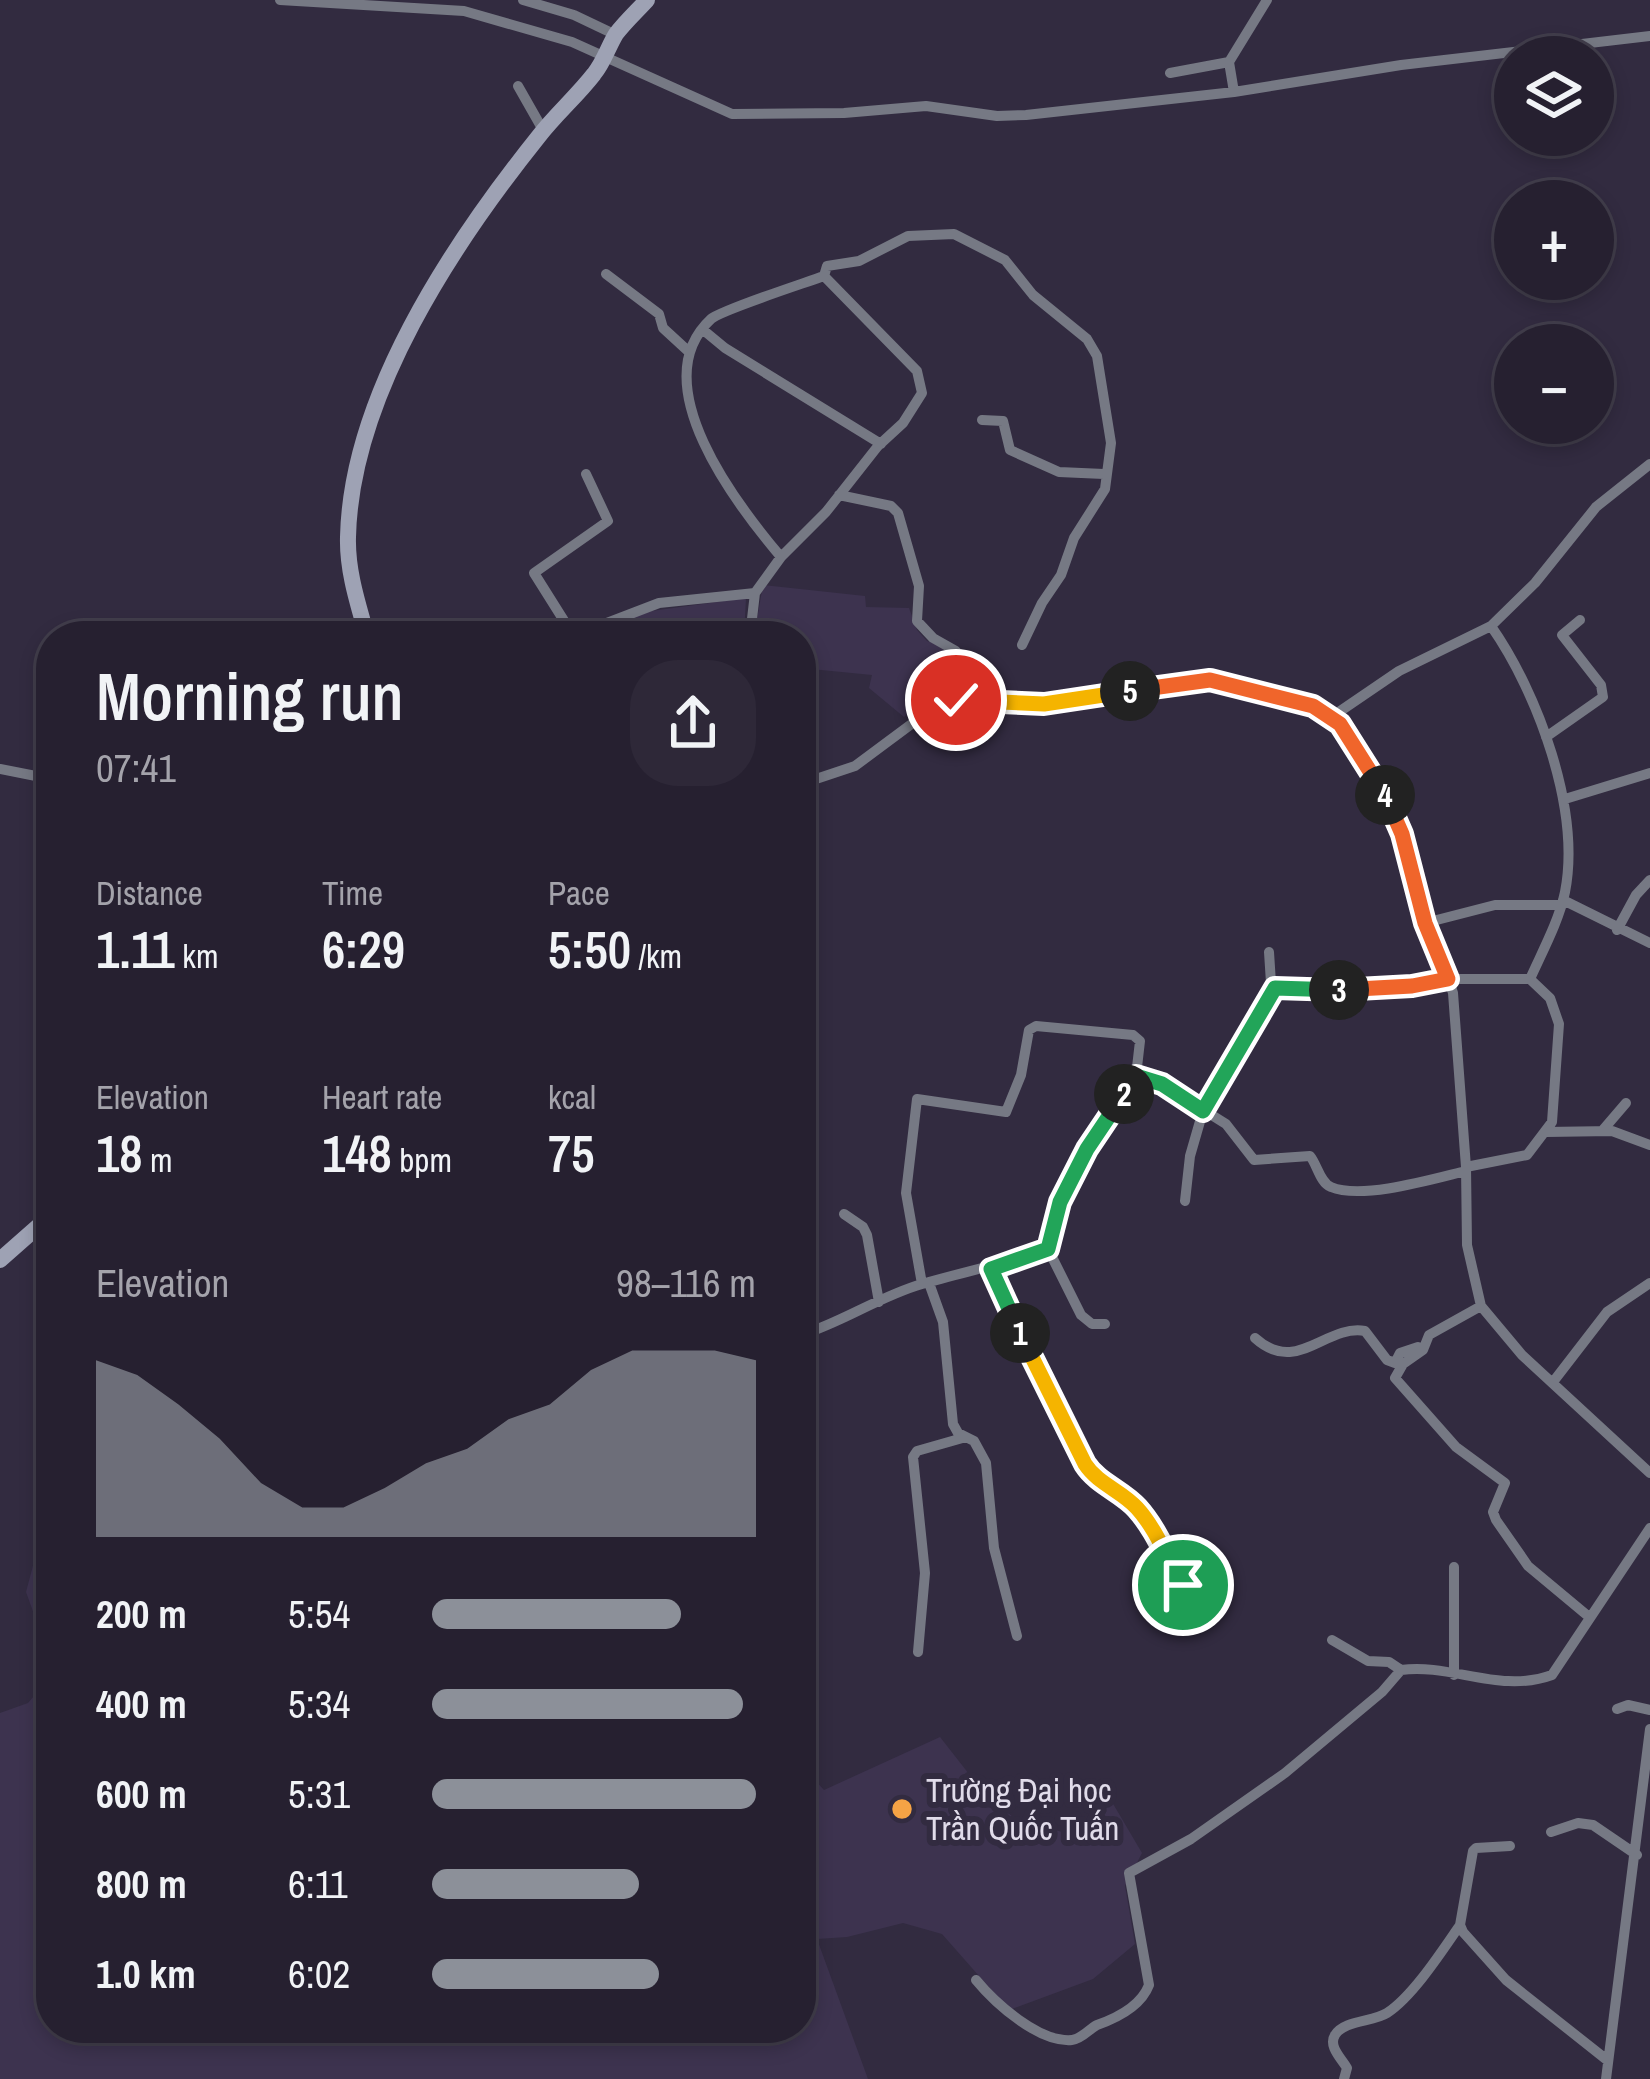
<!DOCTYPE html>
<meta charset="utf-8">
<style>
:root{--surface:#262030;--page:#2e2838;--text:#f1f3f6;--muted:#a4a3ab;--line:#423e4c;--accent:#8c9099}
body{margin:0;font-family:"Archivo Narrow",sans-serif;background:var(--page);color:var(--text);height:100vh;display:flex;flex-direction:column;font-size:45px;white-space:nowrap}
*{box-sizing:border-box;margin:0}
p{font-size:39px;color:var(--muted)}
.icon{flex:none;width:66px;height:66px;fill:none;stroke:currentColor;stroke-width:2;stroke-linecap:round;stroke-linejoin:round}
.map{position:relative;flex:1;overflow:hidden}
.sheet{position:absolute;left:36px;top:621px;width:780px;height:1422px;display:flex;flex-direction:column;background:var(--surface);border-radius:48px;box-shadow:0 6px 18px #0003,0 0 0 3px var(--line)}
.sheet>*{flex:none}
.tools{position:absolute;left:1494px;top:36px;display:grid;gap:24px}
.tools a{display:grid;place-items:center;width:120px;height:120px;border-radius:50%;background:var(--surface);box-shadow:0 6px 18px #0003,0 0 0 3px var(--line);font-size:60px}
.pin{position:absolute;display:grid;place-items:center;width:102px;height:102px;color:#fff;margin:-51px;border:6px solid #fff;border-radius:50%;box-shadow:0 3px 12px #0007}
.km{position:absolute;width:60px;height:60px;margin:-30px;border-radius:50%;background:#222;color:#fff;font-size:33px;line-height:60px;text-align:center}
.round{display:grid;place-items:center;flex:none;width:126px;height:126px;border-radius:48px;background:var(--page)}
.overview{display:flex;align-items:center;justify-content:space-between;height:204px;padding:0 60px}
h1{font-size:66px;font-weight:600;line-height:90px}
.figures{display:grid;grid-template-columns:repeat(3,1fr);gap:18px;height:204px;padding:12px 60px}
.figures div{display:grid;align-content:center}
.figures b{font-size:51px;font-weight:600}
.figures small{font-size:33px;font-weight:400}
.figures p{font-size:33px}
.chart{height:336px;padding:24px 60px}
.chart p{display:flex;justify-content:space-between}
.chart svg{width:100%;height:216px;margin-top:12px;fill:var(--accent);opacity:.7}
ul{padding:0 60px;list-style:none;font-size:39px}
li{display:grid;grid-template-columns:192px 144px 1fr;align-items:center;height:90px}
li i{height:30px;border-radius:15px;background:var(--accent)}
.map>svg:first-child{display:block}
.built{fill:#3d334f}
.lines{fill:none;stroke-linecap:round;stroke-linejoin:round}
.street{stroke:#767984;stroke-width:10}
.secondary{stroke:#9ea2b4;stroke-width:16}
.split-1-casing{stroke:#fff;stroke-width:24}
.split-2-casing{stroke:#fff;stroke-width:24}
.split-3-casing{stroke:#fff;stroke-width:24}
.split-4-casing{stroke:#fff;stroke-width:24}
.split-5-casing{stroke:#fff;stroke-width:24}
.split-6-casing{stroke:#fff;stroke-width:24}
.split-1{stroke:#f5b400;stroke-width:15}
.split-2{stroke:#22a559;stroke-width:15}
.split-3{stroke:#22a559;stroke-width:15}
.split-4{stroke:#f0652b;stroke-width:15}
.split-5{stroke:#f0652b;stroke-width:15}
.split-6{stroke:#f5b400;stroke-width:15}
.poi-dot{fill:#f5a345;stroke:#322b40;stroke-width:4.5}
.labels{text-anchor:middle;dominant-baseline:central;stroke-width:12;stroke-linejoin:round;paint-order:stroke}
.poi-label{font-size:33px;fill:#e1dcea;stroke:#322b40;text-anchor:start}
</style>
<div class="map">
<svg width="1650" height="2079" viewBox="0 0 1650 2079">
<rect width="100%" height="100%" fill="#322b40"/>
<path class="built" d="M763,585L865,596L866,607L909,608L917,630L927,641L951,649L955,687L926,697L904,717L869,688L872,675L801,668V636H754Z
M746,598L744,636H593L610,625L644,612Z
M51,1533V2028H801V1765L824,1790L940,1737L987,1797L1013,1817L1062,1832L1112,1802L1142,1853L1125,1886L1135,1944L1093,1979L1009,2010L942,1934L903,1923L847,1937L817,1939L868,2079H0V1713L28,1703L46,1682L51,1661L26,1592L34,1562Z"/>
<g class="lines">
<path class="street" d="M280,0L464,11L572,42L732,114L844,113L926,106L997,116L1026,115L1234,92L1401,65L1650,36
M523,0L574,15L616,35
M1170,73L1229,62
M518,86L543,130
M1234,92L1229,62L1267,0
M606,274L659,314L663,328L688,351
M702,329L725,348L881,444
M982,420L1003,421L1010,450L1059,472L1104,474
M839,495L891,506L898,513L919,586L917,621L933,638L956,651L960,699
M781,557L826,512L878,446L903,423L922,393L917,371L824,276
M1491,626C1538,693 1581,810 1565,892C1559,921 1542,952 1530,979
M573,635L534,573L608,521L586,474
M573,636L659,603L755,593
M750,636L755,593L781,557C737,505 642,383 711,319C721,310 805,283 824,276L827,266L859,261L908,236L954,234L1005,260L1033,295L1087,339L1097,356L1111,443L1105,489L1074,538L1061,575L1042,603L1022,645
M1333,716L1399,671L1491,626L1535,583L1596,507L1650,464
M1546,737L1603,697L1601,685L1562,635L1580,620
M0,769L51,779
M801,784L855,766L929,711L956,700L1044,704L1086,700L1180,681L1210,680L1305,703L1333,716L1381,786L1401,834L1425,923L1438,946L1453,993L1466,1167L1467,1245L1481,1306L1522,1355L1650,1473
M1565,799L1650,773
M1563,900L1650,943
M1425,923L1495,905H1562
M1617,930L1636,895L1650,880
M1269,952L1271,983L1279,989H1364L1412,986L1448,979H1530L1550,998L1559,1024L1552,1122L1527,1155L1466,1167
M45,1109L51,1133
M1602,1131L1626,1103
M1546,1132L1612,1131L1650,1145
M1185,1201L1190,1156L1203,1111L1275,987
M844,1214L863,1227L867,1235L879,1302
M991,1269L1085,1464L1145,1518L1183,1585L1185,1603L1162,1623
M929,1283L943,1322L953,1424L958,1433L974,1441L986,1463L994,1548L1017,1636
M922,1284L906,1193L917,1099L1006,1112L1021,1075L1029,1030L1036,1026L1133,1035L1140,1041L1136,1076
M1481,1306L1429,1335L1423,1350L1403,1364L1395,1378L1456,1447L1505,1483L1493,1512L1496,1520L1528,1566L1588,1616
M1105,1324H1092L1081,1315L1048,1249L1060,1202L1087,1149L1136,1076L1162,1084L1226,1124L1254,1160L1310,1156C1317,1164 1320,1183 1331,1187C1362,1200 1433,1179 1466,1171
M801,1335C843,1322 880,1296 922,1284C964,1272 1006,1263 1048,1249
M1255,1338C1297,1376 1325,1324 1365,1331L1387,1360L1395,1363L1400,1353L1418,1347
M1553,1382L1607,1312L1650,1283
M1332,1640L1368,1661L1389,1662L1401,1670
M918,1652L925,1573L913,1457L917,1451L966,1437
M1454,1675V1567
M1617,1709L1628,1705L1650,1710
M1551,1832L1578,1823L1593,1825L1637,1855
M1510,1846L1476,1848L1473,1851L1460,1925L1463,1932L1506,1980L1607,2060
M976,1980C995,2003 1039,2043 1072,2040C1082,2039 1089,2029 1097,2025C1117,2018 1141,2006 1149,1985L1129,1873L1191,1839L1285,1773L1382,1692L1401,1670C1451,1663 1500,1694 1552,1675L1650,1528
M1344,2079L1347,2068C1341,2058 1328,2046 1335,2035C1344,2020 1373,2022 1387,2013C1413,1996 1442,1951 1460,1925
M1606,2079L1650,1729"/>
<path class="secondary" d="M367,636C358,604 347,571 348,537C351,396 454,242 539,136C556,114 577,96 594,74C604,62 608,47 616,34C625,22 637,11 647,0
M0,1260L51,1215"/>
</g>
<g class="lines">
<g class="split-1-casing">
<path id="split-1" d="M1020,1333L1085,1464C1098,1484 1122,1491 1137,1508C1157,1530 1168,1561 1183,1585"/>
</g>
<g class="split-2-casing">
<path id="split-2" d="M1020,1333L991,1269L1048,1249L1060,1202L1087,1149L1124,1094"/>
</g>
<g class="split-3-casing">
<path id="split-3" d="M1124,1094L1136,1076L1162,1084L1203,1111L1275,988L1339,990"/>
</g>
<g class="split-4-casing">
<path id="split-4" d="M1339,990L1412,986L1448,979L1425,923L1402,834L1385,795"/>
</g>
<g class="split-5-casing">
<path id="split-5" d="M1130,691L1210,680L1313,706L1340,724L1385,795"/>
</g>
<g class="split-6-casing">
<path id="split-6" d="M956,700L1044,704L1130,691"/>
</g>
<use href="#split-1" class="split-1"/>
<use href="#split-2" class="split-2"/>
<use href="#split-3" class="split-3"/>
<use href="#split-4" class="split-4"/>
<use href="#split-5" class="split-5"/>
<use href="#split-6" class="split-6"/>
</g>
<circle class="poi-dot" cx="902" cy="1809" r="12"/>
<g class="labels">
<g class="poi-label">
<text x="926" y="1790">Trường Đại học<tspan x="926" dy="38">Trần Quốc Tuấn</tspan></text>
</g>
</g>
</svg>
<div class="tools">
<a><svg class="icon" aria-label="layers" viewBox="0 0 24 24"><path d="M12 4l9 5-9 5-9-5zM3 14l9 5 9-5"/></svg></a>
<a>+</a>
<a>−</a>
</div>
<div class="pin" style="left:1183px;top:1585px;background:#1e9e55"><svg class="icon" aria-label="arrive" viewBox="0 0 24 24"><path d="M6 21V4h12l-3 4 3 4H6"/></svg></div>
<div class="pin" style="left:956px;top:700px;background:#d93025"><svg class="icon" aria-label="check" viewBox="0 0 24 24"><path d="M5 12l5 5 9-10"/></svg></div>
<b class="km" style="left:1020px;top:1333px">1</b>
<b class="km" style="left:1124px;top:1094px">2</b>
<b class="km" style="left:1339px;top:990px">3</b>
<b class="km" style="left:1385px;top:795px">4</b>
<b class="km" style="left:1130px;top:691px">5</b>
<section class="sheet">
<div class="overview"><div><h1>Morning run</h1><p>07:41</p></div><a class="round"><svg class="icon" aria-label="share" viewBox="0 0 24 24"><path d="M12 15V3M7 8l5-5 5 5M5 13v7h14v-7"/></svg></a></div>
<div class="figures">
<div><p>Distance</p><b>1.11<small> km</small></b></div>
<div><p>Time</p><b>6:29</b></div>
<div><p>Pace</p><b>5:50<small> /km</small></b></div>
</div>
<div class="figures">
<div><p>Elevation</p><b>18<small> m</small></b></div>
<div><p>Heart rate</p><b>148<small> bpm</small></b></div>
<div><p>kcal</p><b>75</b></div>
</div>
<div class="chart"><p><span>Elevation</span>98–116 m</p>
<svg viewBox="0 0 160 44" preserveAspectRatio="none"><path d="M0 44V8L10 11L20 17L30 24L40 33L50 38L60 38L70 34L80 29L90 26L100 20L110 17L120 10L130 6L140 6L150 6L160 8V44z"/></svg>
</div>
<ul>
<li><b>200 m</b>5:54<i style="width:77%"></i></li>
<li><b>400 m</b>5:34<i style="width:96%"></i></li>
<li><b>600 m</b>5:31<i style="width:100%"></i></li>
<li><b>800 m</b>6:11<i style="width:64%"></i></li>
<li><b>1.0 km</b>6:02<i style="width:70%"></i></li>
</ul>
</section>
</div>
